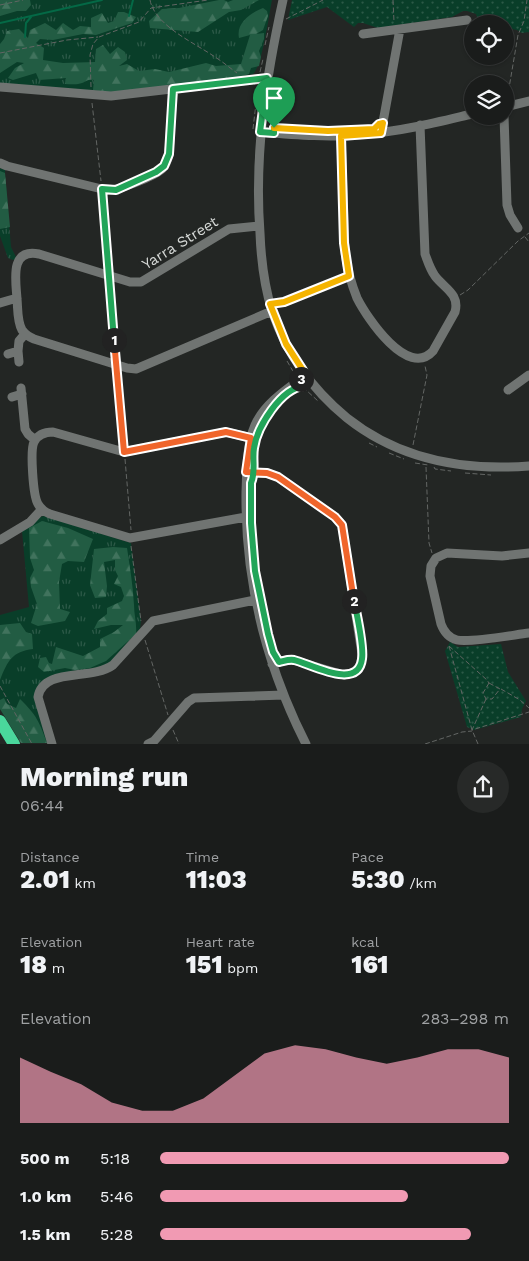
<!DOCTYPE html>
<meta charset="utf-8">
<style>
:root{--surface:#1a1c1b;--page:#272928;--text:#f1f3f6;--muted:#9fa1a3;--line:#383a3a;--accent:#f19ab3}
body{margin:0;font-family:"Work Sans",sans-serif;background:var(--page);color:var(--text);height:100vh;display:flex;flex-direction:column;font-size:19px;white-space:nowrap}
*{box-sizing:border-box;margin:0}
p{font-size:16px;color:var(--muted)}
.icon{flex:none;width:28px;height:28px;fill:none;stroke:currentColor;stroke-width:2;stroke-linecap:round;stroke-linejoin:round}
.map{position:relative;height:744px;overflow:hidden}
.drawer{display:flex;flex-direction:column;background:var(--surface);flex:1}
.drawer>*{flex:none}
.tools{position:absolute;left:464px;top:15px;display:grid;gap:10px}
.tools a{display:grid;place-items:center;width:50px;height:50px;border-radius:50%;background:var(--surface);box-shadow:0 1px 4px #0004,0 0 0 1px var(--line);font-size:25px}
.pin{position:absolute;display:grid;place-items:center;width:42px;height:42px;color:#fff;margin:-51px -21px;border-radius:50% 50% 50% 0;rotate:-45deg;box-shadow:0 0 5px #0007}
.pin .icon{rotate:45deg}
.km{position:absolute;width:25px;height:25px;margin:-12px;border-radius:50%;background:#222;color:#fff;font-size:14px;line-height:25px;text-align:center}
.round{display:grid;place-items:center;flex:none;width:52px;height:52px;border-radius:26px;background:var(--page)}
.headline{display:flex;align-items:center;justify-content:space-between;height:85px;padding:0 20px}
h1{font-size:28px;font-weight:800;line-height:38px}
.metrics{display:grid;grid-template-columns:repeat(3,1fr);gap:8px;height:85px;padding:5px 20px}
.metrics div{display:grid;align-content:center}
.metrics b{font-size:25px;font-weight:800}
.metrics small{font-size:14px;font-weight:400}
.metrics p{font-size:14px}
.chart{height:140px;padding:10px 20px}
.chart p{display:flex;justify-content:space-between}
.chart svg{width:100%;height:90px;margin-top:5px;fill:var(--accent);opacity:.7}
ul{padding:0 20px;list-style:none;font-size:16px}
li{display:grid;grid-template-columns:80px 60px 1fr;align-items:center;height:38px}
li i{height:12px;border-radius:6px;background:var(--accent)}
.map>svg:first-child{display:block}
.grass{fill:url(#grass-tufts)}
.forest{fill:url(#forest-firs)}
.park{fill:url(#park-dots)}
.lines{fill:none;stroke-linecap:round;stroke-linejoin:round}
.stream{stroke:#046946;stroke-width:2}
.path{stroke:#636664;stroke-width:1;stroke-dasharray:5 2.5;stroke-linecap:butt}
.minor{stroke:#707472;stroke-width:9}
.highway{stroke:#4ad79c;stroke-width:12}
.split-1-casing{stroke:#fff;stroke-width:10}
.split-2-casing{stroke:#fff;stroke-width:10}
.split-3-casing{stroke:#fff;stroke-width:10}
.split-4-casing{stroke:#fff;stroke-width:10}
.split-1{stroke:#22a559;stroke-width:6}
.split-2{stroke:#f0652b;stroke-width:6}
.split-3{stroke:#22a559;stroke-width:6}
.split-4{stroke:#f5b400;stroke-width:6}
.labels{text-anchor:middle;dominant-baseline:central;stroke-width:4.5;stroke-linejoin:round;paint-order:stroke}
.street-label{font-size:15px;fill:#d5d8d6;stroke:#232624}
</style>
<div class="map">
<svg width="529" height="744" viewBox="0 0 529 744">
<defs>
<pattern id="grass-tufts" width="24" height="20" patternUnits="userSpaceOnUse" patternTransform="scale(1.25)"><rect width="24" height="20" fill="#093e29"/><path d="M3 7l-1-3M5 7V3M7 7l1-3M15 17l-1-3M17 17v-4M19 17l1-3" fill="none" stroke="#2c5947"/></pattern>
<pattern id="forest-firs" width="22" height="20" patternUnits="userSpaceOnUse" patternTransform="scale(1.25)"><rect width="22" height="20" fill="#225c43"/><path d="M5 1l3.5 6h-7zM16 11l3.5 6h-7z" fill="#41735d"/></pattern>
<pattern id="park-dots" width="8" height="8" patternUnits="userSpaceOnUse" patternTransform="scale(1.25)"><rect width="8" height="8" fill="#093e29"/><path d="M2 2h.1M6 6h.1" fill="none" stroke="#2c5947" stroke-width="1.8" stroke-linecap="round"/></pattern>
</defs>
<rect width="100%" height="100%" fill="#232624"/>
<path class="grass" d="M0,0H272C269,14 262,67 253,74L112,93L0,85Z
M0,168L5,170V173L11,247L17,259L13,260L8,258L0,236Z
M44,516L131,543L141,620L140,629L104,669L45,680L37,689L34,698L48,743H21L0,709V615L29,607L22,531L40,517Z"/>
<path class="forest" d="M0,0H30L31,5L26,11H17L0,16Z
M219,0H224L228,2L233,0H259L241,10L229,12L198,32L150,28L149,21L162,9L179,8Z
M263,8L267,11L268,16L263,30L256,34L264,33V39L259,51L261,57L259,66L251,68L249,74L240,77L112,93L93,90L94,80C88,79 87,81 82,83C77,85 71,84 65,84L66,78L39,80L36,73L13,80L8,78L15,68L24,63L17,62L0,73V44L4,39L7,31L19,29L28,38L30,30L45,23L56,30L63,23L73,30L80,26L91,27V18L102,13L108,23L114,21L118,12H124L136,17L132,23L96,35L83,34L53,40L40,39L36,43L44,48L43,60L63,63L95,62L96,49L103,45L110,54L118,47L125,52L127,60L119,66L127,64L139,71L155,69L169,72L206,63L216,66L241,64L250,35L239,38C236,23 250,13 263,8Z
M0,171L5,173L10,227L0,229Z
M42,521L68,528L93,539L84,562L68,561L62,564L59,582L60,609L70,612L65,621L38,626L31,623L37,604L31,587L30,578L34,570L30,558L29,528Z
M113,547L127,548C130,568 133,586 134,605C134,615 137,624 136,634L106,661L90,668L75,670L65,668L44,672L38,667L40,658L46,657L49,663L52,664L56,647L83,656L100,647V639L114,632L123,625H111L94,629L98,621L107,614V608L122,601L124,596L121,587L114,584L118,576L115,570V560L104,562L107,586L106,597L95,598L90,585L94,549Z
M20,623L26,632L32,634L33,649C12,652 8,660 0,680V625Z
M4,698L7,704L16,708L20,699C37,716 39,721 47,743H21L0,709V700Z"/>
<path class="park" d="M292,0H529V32L522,33L517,30L505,28V24L479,22L476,14L467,11H463L452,17L378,28L363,23H358L354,27L327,7L288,20Z
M450,642L458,647L501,644L508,672L526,701L522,709L521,717L474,730L467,727L445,651Z"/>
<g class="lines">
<path class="stream" d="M129,16L133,0
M0,23L102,0
M25,37L26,23L31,17"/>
<path class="path" d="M150,0C155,26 195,43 215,57C223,62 230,68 237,73
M393,0L394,22
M0,5L23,0
M286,19L323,0
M265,45L269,27
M0,53L67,40L98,37
M260,72L263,59
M91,87L90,55L93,44L99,37L139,22L151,8L208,0
M509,99L508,94L518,35L524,21L527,0
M92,103L101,181
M479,117L484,116
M253,129L258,86
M103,197L108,268
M525,237L529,242
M110,285L116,355
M460,295L468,290L518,241L529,233
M278,303L342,279
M287,361L294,373
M117,372L123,445
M304,386L306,390L318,401
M369,443L377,447
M413,445L427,375L425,366
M389,453L404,459
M125,459L131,530
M415,463L428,465
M426,467L429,543L432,553
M434,467L435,469L451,471
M465,473L491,475
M131,546L141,621
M145,640L168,715
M449,646L472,730L478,744
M449,646L487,680L489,683
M489,683L500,689L492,699H486L483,693Z
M0,686L32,744
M501,689L520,700L529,708
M486,699L472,730L529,712
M173,730L179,744
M425,744L462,732L472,731"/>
<path class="minor" d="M283,0C266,77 254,154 260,233C261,259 264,285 272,311C286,353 313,390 347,418C400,460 464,471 529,466
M363,34L467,20
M0,87L111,96L267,78
M505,107L529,101
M504,116L507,205L510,215L518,228
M260,132C296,135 332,138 367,134C403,131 438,122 472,114
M381,133L400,29
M341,136L345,252C347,268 351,283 357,298C367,318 408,379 433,351L455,312C460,294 444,288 435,276C430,269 428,262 425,254L420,125
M0,163L7,166L106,190C116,192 154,176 162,169C166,165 168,160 169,154L173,89
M259,226L229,229L141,282H130L39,254C9,248 16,281 17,299C18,309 17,321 22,330C25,334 29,337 34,339L127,368L136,369L272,311
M0,303L17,298
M18,351L19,362
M8,354L18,351L19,341L25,334
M306,375C287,389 265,403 255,425C246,446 247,470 246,492C245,580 266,665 306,744
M21,388L25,429L28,434L35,440
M508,390L529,375
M12,397L22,394
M246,472L267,473L278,477L335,517L342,525L362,654C362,666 357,673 344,675L293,660H286L272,664
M246,517L130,538L50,514C45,512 41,509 38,504C33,496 30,450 34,442C38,434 45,432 53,432L124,452L226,432L251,438
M0,540L30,522L42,509
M529,553L502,556L447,553L436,558L431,566L430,576L441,624C444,632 449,638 457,640C470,643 513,635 529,633
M52,744L38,697C43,667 91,681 113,665L153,621L255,600
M148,744L154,741L188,702L194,698L284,695"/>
<path class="highway" d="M0,721L14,744"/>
</g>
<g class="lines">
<g class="split-1-casing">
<path id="split-1" d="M114,340L102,189L116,190L156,172L164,166L169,154L173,89L267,78L260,132L274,133V128"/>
</g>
<g class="split-2-casing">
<path id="split-2" d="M114,340L124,452L226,432L251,438L246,472L267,473L278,477L335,517L342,525L354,601"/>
</g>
<g class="split-3-casing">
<path id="split-3" d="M301,379L300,380L304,386C281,388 257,427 254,448C252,459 256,472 251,483V523L255,571L268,634L273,652L279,662C284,661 289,659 294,660C311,664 358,691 362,659C364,647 357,615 354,601"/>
</g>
<g class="split-4-casing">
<path id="split-4" d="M274,128L328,131L374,129L379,124L383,123L381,133L341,136L344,243L349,276L284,302L270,304L286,344L306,375L301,379"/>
</g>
<use href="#split-1" class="split-1"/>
<use href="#split-2" class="split-2"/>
<use href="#split-3" class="split-3"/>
<use href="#split-4" class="split-4"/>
</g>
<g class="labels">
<g class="street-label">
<text transform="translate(180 243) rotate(-32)">Yarra Street</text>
</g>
</g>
</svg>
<div class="tools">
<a><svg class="icon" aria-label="locate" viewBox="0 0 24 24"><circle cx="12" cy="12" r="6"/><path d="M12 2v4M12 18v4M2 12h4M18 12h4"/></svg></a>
<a><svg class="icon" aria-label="layers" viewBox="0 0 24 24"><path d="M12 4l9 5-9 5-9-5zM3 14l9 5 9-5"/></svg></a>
</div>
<div class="pin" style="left:274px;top:128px;background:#1e9e55"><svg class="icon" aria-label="arrive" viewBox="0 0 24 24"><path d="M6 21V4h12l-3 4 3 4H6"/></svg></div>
<b class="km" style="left:114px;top:340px">1</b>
<b class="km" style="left:354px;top:601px">2</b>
<b class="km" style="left:301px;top:379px">3</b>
</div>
<section class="drawer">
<div class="headline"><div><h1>Morning run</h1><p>06:44</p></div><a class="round"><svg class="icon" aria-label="share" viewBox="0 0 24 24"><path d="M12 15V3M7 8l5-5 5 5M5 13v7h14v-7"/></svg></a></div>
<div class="metrics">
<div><p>Distance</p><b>2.01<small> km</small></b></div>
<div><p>Time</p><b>11:03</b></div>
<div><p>Pace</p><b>5:30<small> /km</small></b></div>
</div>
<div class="metrics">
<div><p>Elevation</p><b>18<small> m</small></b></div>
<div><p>Heart rate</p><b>151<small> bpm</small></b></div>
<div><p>kcal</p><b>161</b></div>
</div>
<div class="chart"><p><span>Elevation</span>283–298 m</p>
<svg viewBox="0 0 160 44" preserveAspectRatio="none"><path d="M0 44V12L10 19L20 25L30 34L40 38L50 38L60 32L70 21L80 10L90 6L100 8L110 12L120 15L130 12L140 8L150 8L160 12V44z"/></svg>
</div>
<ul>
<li><b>500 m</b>5:18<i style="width:100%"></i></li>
<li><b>1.0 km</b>5:46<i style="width:71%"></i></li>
<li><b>1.5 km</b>5:28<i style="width:89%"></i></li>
</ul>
</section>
